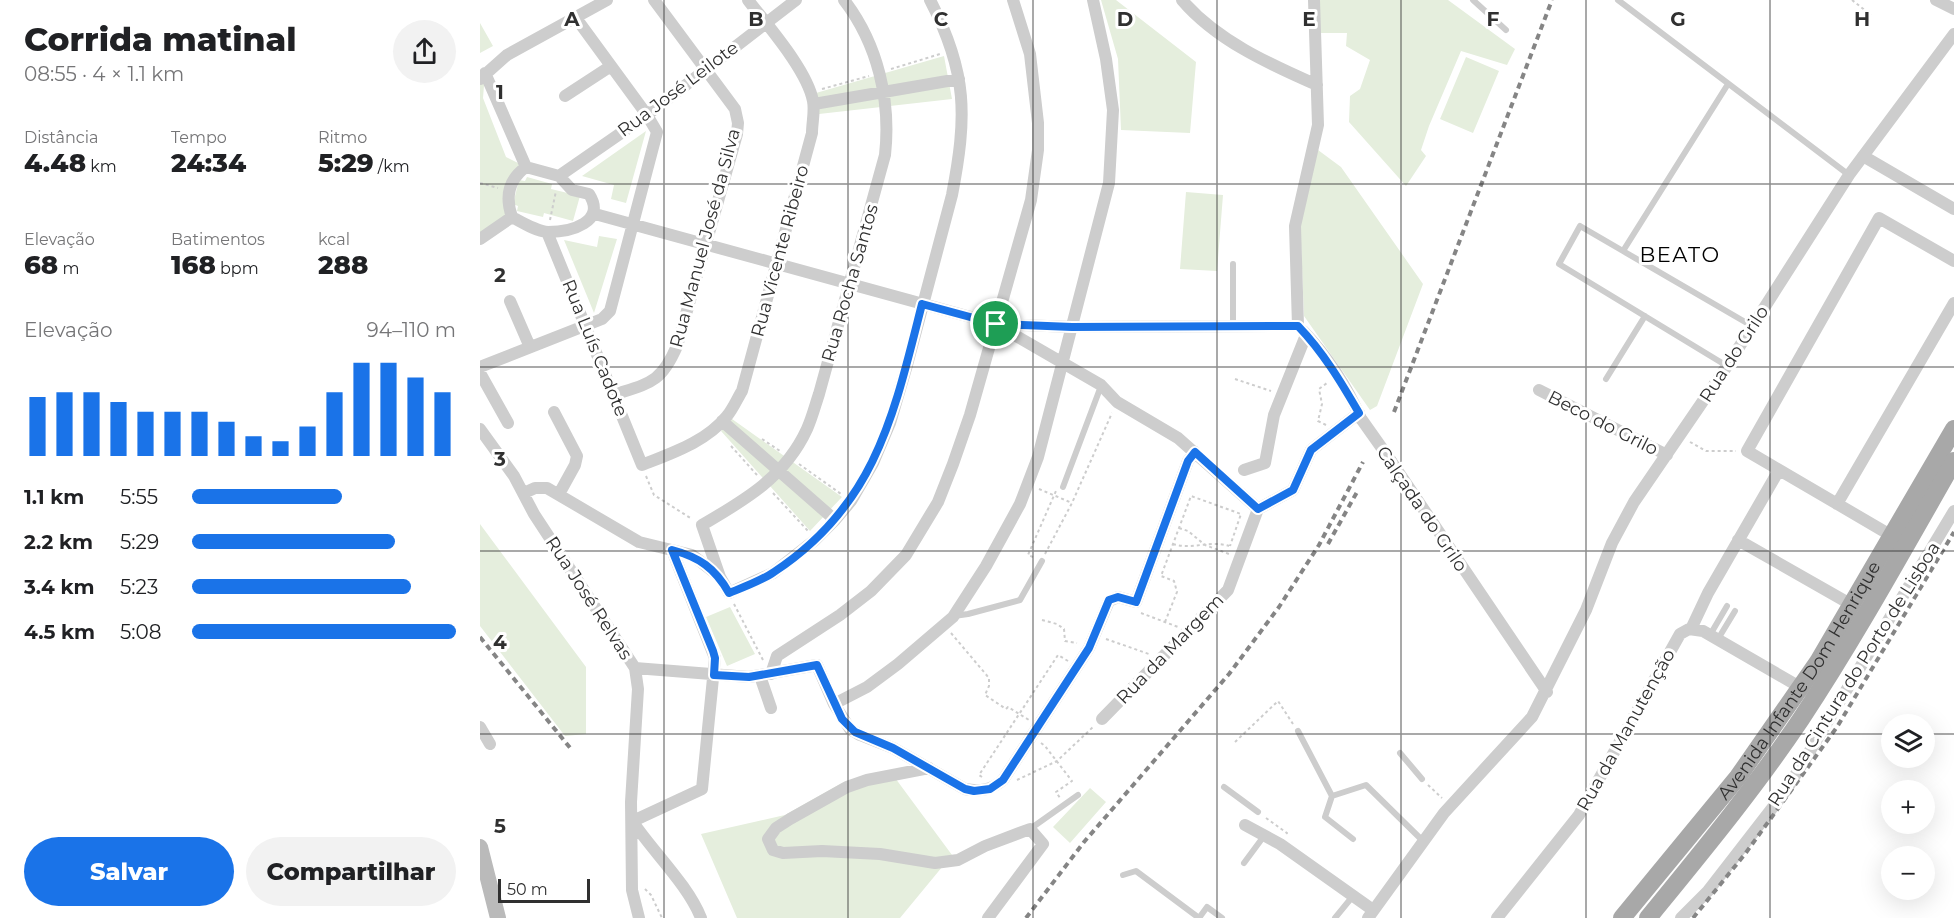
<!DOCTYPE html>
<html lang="pt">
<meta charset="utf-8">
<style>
:root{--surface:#fff;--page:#f2f2f2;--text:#202124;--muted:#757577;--accent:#1a73e8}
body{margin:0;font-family:Montserrat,sans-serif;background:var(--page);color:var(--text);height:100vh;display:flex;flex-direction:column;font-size:22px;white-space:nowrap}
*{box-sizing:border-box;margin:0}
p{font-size:20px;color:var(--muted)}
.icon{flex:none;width:33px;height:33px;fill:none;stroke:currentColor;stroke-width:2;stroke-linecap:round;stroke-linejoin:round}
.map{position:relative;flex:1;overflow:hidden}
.sheet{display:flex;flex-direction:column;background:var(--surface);width:480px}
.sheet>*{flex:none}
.tools{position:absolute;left:1401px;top:714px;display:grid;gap:12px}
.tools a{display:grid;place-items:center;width:54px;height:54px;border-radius:50%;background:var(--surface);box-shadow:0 6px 24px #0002;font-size:30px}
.scale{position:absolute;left:18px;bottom:15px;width:92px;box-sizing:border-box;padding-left:6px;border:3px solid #303030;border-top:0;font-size:16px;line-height:21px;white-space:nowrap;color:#303030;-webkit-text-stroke:4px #fff;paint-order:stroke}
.pin{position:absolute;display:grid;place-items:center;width:51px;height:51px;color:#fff;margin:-26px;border:3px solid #fff;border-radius:50%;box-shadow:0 2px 6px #0007}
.round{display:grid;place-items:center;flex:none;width:63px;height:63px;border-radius:32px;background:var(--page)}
.summary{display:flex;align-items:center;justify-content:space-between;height:102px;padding:0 24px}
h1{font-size:33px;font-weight:800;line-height:45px}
.metrics{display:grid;grid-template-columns:repeat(3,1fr);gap:9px;height:102px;padding:6px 24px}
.metrics div{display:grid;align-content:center}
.metrics b{font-size:26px;font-weight:800}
.metrics small{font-size:16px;font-weight:400}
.metrics p{font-size:16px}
.chart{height:168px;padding:12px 24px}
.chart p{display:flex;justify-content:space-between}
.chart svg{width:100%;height:108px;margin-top:6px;stroke:var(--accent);stroke-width:6}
.cta{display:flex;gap:12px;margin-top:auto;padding:12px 24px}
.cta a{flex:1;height:69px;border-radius:36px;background:var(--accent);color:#fff;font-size:24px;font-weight:800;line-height:69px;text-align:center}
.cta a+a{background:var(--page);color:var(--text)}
ul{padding:0 24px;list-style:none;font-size:20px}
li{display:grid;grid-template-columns:96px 72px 1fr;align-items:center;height:45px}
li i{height:15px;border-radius:8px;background:var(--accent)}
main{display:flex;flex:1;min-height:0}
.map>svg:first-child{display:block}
.green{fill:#e5eedd}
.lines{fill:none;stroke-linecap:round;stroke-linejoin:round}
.path{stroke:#cdcdcd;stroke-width:2;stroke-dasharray:3 3;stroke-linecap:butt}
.lane{stroke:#cdcdcd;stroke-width:6}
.street{stroke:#cdcdcd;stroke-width:12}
.secondary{stroke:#bababa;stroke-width:16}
.primary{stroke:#a8a8a8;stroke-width:18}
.rail{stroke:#858585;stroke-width:4;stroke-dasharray:6 4.5;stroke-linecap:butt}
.street-bridge{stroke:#cdcdcd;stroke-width:12}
.route-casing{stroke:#fff;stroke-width:12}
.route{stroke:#1a73e8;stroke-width:8}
.grid{fill:none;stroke:#303030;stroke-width:1.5;stroke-opacity:0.55}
.labels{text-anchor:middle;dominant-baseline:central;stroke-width:6;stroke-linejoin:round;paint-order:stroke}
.street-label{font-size:18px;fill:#303030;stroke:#fff}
.quarter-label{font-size:21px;letter-spacing:1.5px;fill:#000;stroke:#fff}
.grid-label{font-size:20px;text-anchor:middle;font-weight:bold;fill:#303030;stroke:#fff;stroke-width:6;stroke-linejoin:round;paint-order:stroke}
</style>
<main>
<section class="sheet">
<div class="summary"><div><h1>Corrida matinal</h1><p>08:55 · 4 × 1.1 km</p></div><a class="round"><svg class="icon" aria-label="share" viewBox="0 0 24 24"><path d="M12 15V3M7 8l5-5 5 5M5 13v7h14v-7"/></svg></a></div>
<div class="metrics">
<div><p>Distância</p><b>4.48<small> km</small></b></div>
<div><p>Tempo</p><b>24:34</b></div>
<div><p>Ritmo</p><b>5:29<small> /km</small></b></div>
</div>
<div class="metrics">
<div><p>Elevação</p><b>68<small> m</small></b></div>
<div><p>Batimentos</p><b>168<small> bpm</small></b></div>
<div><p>kcal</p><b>288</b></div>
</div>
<div class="chart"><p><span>Elevação</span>94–110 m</p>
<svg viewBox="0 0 160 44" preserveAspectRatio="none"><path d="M5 44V20M15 44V18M25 44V18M35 44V22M45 44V26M55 44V26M65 44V26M75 44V30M85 44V36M95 44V38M105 44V32M115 44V18M125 44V6M135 44V6M145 44V12M155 44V18"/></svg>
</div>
<ul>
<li><b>1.1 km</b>5:55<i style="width:57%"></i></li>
<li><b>2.2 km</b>5:29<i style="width:77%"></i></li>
<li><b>3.4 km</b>5:23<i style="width:83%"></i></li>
<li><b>4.5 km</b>5:08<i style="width:100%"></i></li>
</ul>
<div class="cta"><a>Salvar</a><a>Compartilhar</a></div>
</section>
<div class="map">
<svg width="1474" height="918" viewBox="0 0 1474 918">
<rect width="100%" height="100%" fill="#fff"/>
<path class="green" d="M621,0H636L716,62L710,133L641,130L638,59Z
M840,0H968L1035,49L1027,65L981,51L949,126L941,150L946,156L926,186L869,122L870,96L880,89L890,60L866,46L867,33H840Z
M0,23L13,46L0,53Z
M464,56L472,99L339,114L336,93Z
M986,57L1019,71L993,133L960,119Z
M5,73L3,98L26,157L46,167L36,174L32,217L0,239V79Z
M166,131L146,203L131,199L134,185L102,176Z
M838,150L861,167L943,284L897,406L890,410L824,316L820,219Z
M47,177L72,184L71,189L100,196L93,221L64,213L63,217L37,211L38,206L33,204L39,180L45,181Z
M706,192L743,195L737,271L700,269Z
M119,236L137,239L114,313L84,240L117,247Z
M252,419L362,497L330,531L241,431Z
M0,524L106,667V734L85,736L0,626Z
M250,607L275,654L247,666L226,617Z
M410,771L472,855L420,918H257L221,834L305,815L362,783Z
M610,788L626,802L590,843L573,827Z"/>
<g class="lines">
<path class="path" d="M1372,0L1391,15
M411,69L460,54
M342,89L389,76
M0,183L18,188
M70,220L76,191
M755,379L791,391
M846,425L838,421L842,404L839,389L847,383
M282,439L300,451
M1210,442L1226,451H1256
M251,446L277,475
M319,464L361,494
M166,476L174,495L212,519
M559,489L592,503
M293,493L328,531
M699,528L708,531L725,545L749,554
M693,544C711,550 731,540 749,546
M565,554L592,503L632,413
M553,557L548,555L576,491
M254,604L283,660
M661,613L698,627
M562,620L577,624L584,629L585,641L597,643
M685,622L697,592L694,581L681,576L711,496L761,514L750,546
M471,633L509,678V686L505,695L526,709L528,707L549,720
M626,639L669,654
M755,742L798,701L813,724
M561,743L565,746L592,781L576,792L580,798
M502,777L499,775L578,655L588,661
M537,780L577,761L613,727
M948,785L962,798
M786,818L807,833L806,834
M165,889L171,895L182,918"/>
<path class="lane" d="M993,0L1026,30
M1138,0L1369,175
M1143,251L1272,326
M753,264V326
M1247,366L1079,264L1100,226L1143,251L1248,84
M1126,379L1165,316
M583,487L621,386
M474,616L488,614L540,600L562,561
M1230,635L1247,606
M1238,639L1255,611
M818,731L852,796L886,785L943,841
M920,753L942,779
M744,787L778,812
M852,796L845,817L873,839
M550,829L598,795
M764,863L784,836
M643,875L656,871L719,918L727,907L742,918
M855,918L873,896"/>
<path class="street" d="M364,0C398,44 411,101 405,155L339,394C335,406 332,418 327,429C305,477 265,500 222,525L240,577L249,593L293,573L335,540L355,520L371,501L393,463L410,423L427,365L472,195C487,117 488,73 450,0
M702,0C736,40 789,64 837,85
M1456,0L1474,9
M5,73L46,167
M0,79L27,55L127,0
M85,96L131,66
M334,104L479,79
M1383,156L1474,209
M46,167L79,176L92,190L109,194C127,222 91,232 68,232C56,231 43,223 32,217C25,197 28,180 46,167Z
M79,176L167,115L316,0
M115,214L516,324L592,327L818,326
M67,232L162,465C192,453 226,442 247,416C253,409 257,399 262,391L332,133C332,123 335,111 333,101C327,70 288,26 268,0
M0,239L32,217
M30,301L50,347
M519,326L621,385L637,402L698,438L778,509
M818,326L815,226L838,125L834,0
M823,331C847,356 867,387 881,419
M0,367L122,319L130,311L177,132L167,115L96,18
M0,373L28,423
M1059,390L1187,455
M133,395C170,383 181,383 197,346L257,134L258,123L255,109L174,0
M74,412L97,456L95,465L79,494
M242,421L355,520
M0,429L34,476L54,514L155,668L158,689L151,802L152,890L159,918
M911,461L1067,692
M764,470L785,463L794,415L826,335
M44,493L55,488H67L159,542L212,555L239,576
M1357,504L1474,303
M1412,536L1267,451L1399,218L1474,261
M1258,540L1372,605
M1211,629L1228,593L1299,470
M155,668L269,677L337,665L354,704L370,729L380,735L413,748L485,789C500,792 511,790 523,780L609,648L629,601L638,597L656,602L708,461L715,452
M291,674L297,656L360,615L391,591L426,555L458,502L473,464L490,415L551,200L558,150V123L550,54L533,0
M280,676L291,708
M354,704L387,687L418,664L473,617L506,566L540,504L558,457L629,183L633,110L626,59L613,0
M622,719L748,590L778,509L813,490L831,450L879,413
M0,727L10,744
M449,768L387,780L367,787L310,819L296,828L288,839L293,850L303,853L342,851L400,854L455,863L478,860L505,846L550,829L563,844L508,918
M153,821L222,789L235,658L192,550
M153,822C174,853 208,885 221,918
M765,825L800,844L893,910
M888,918L964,813L1052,717L1106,610L1132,543L1154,502L1247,366L1369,175L1474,34
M1017,918L1099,815L1200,634L1209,629L1223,631L1325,690
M1201,918L1228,891L1307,789L1474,511"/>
<path class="secondary" d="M0,847L18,918"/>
<g class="primary">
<path id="s1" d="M1142,918L1258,777L1338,662L1474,429"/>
<path d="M1168,918C1221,853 1274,789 1321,719C1376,636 1424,548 1474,461"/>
</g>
<path class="rail" d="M914,412L1072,0
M848,544L877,492
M0,637L91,749
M546,918L604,842L749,674L799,607L839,545L883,462
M1213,918L1265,854L1357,727L1474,532"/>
<path class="street-bridge" d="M882,420L911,461"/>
</g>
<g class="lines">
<g class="route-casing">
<path id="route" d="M442,304L516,324L592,327L818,326C843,352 861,382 879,413L831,450L813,490L778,509L715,452L708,461L656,602L638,597L629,600L609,648L523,780L510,789L494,791L485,789L413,748L375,732L362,719L337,665L269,677L234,675L235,658L233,651L192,550C219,557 235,568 249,593C264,587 281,581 294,572C396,505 414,414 442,304Z"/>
</g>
<use href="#route" class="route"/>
</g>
<path class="grid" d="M184,0V918M368,0V918M553,0V918M737,0V918M921,0V918M1106,0V918M1290,0V918M0,184H1474M0,367H1474M0,551H1474M0,734H1412M1444,734H1474"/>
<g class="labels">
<g class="street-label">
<text transform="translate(198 89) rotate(-37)">Rua José Leilote</text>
<text transform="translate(225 238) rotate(-75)">Rua Manuel José da Silva</text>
<text transform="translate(300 251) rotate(-75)">Rua Vicente Ribeiro</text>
<text transform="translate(370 283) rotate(-74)">Rua Rocha Santos</text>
<text transform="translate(115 348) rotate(68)">Rua Luís Cadote</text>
<text transform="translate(1254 354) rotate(-57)">Rua do Grilo</text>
<text transform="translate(1123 423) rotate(27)">Beco do Grilo</text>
<text transform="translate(942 509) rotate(56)">Calçada do Grilo</text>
<text transform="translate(109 598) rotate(57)">Rua José Relvas</text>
<text transform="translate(690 649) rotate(-46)">Rua da Margem</text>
<text transform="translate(1374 674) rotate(-58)">Rua da Cintura do Porto de Lisboa</text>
<text stroke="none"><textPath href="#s1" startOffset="297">Avenida Infante Dom Henrique</textPath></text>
<text transform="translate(1146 730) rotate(-61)">Rua da Manutenção</text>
</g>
<g class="quarter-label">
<text x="1200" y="254">BEATO</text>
</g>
</g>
<g class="grid-label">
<text x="92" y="26">A</text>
<text x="276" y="26">B</text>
<text x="461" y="26">C</text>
<text x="645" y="26">D</text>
<text x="829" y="26">E</text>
<text x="1013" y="26">F</text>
<text x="1198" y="26">G</text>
<text x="1382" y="26">H</text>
<text x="20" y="99">1</text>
<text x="20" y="282">2</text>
<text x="20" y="466">3</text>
<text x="20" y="649">4</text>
<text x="20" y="833">5</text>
</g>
</svg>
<div class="tools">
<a><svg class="icon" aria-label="layers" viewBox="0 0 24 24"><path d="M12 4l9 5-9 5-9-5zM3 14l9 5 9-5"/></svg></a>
<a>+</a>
<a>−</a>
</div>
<div class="scale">50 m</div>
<div class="pin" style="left:516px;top:324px;background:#1e9e55"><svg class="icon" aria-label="arrive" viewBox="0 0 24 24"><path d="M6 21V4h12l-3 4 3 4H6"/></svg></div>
</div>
</main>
